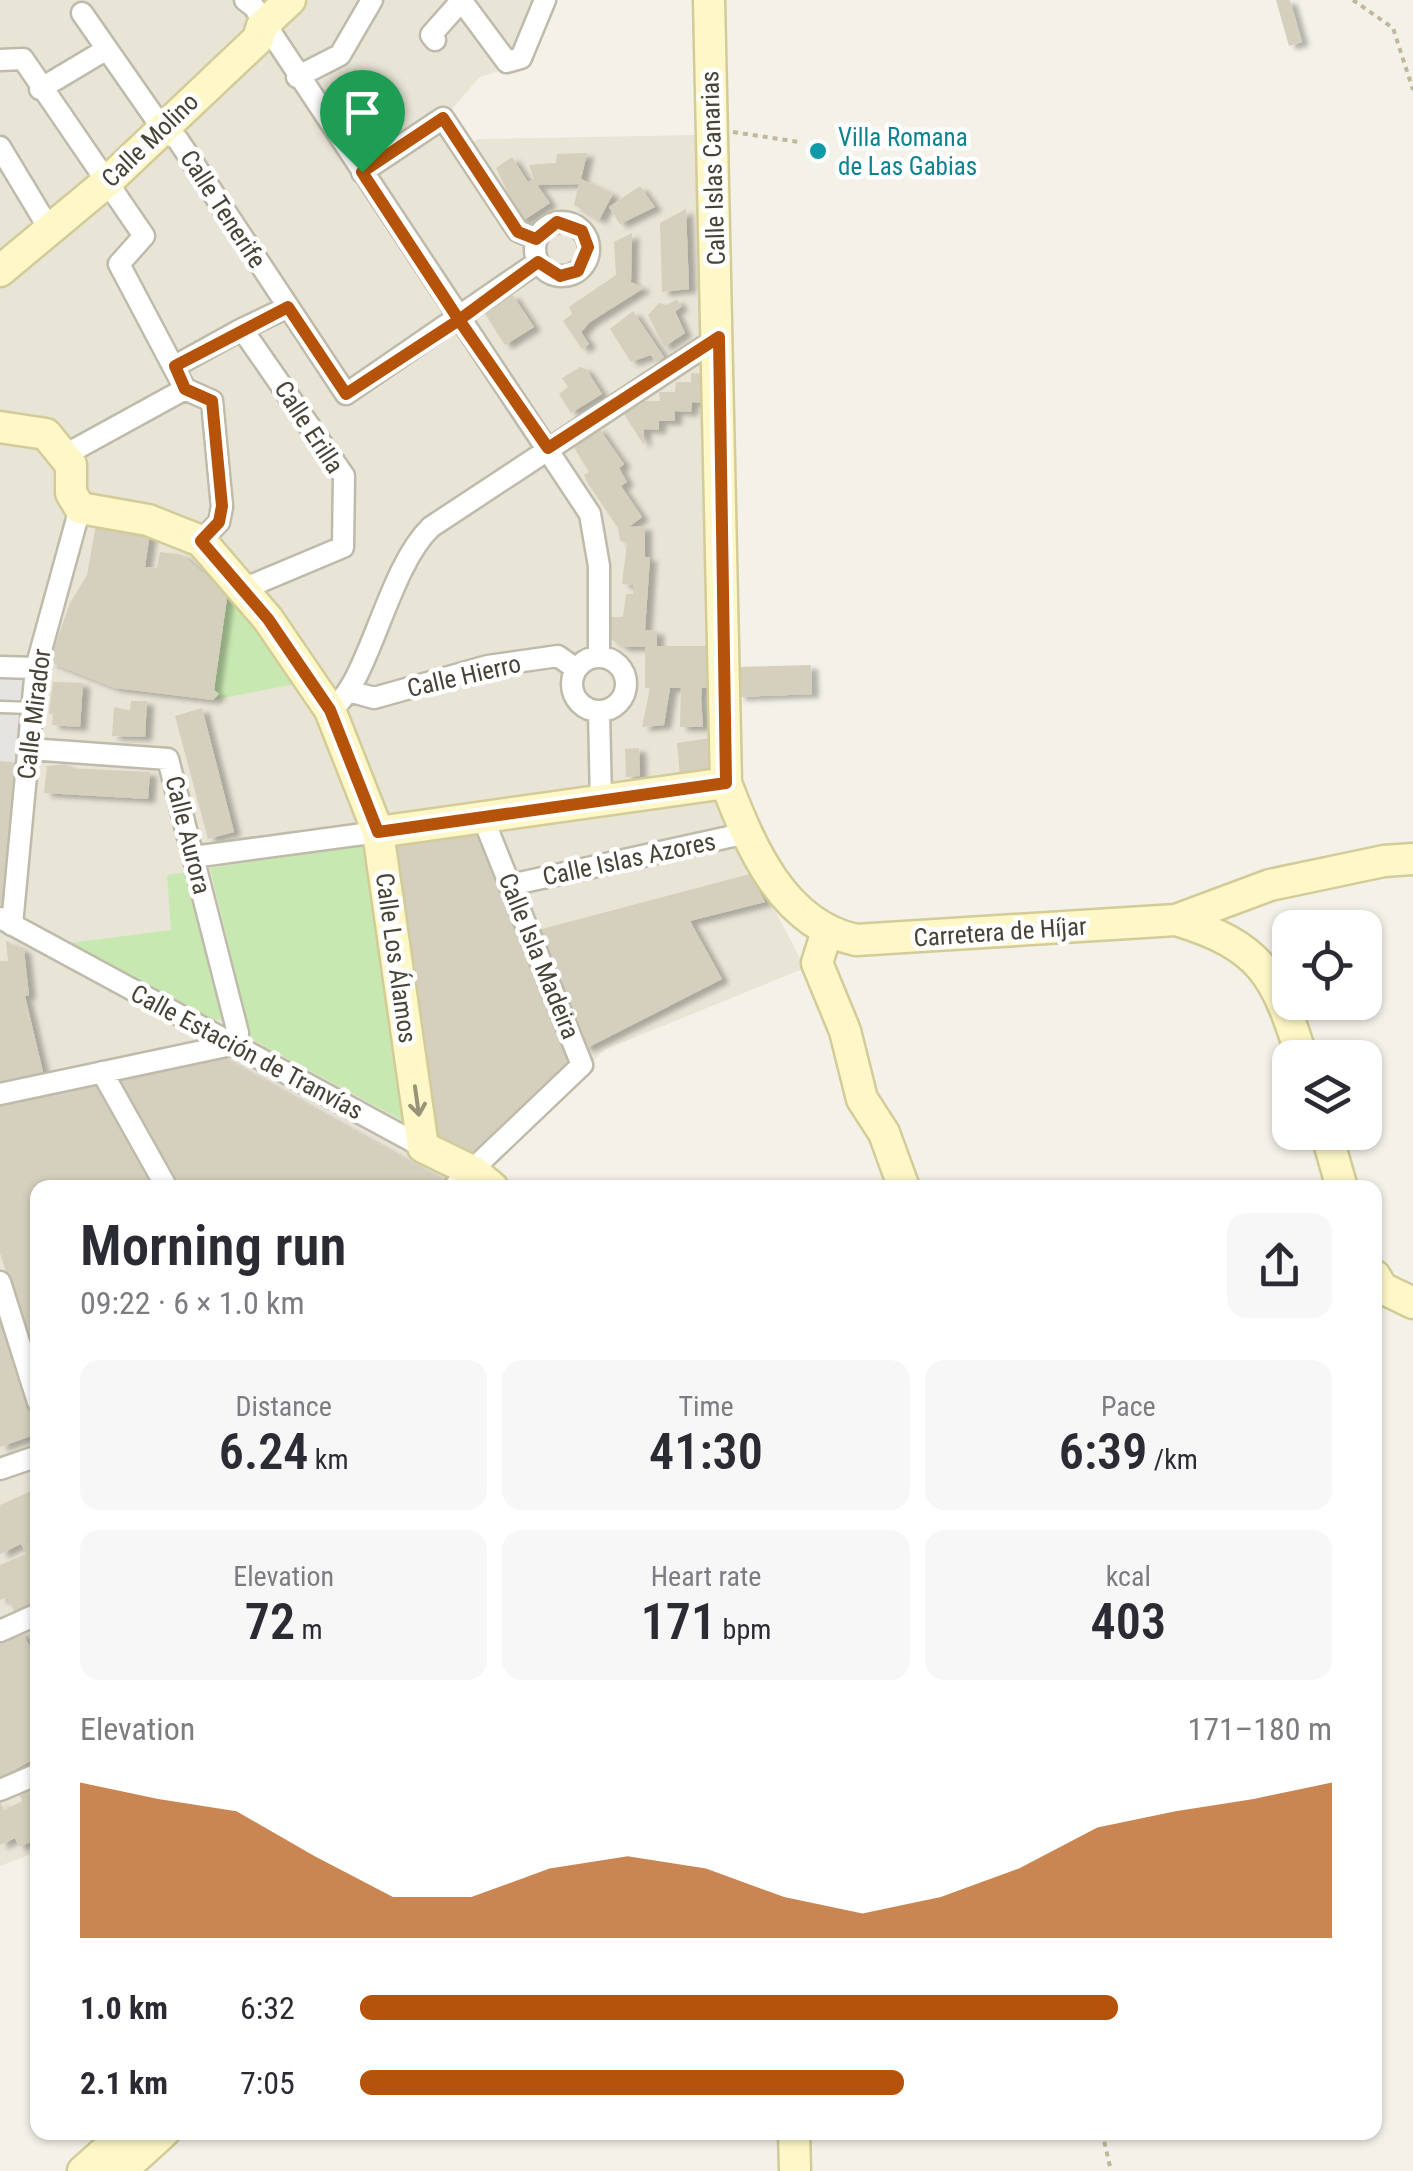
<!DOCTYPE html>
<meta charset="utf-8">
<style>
:root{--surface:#fff;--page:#f7f7f7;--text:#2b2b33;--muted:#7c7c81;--accent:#b45309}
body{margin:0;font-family:"Roboto Condensed",sans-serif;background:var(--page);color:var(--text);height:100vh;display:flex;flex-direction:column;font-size:38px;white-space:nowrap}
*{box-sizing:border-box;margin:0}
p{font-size:32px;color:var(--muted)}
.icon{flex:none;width:55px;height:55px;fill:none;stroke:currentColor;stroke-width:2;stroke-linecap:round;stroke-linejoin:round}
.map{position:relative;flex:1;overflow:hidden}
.sheet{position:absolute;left:30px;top:1180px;width:1352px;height:960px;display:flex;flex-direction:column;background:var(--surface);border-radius:20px;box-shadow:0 2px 8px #0004}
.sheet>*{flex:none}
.fabs{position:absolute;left:1272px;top:910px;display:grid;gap:20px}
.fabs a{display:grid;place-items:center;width:110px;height:110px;border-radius:20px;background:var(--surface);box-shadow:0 2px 8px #0004;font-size:50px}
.pin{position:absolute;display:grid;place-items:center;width:85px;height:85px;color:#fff;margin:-102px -42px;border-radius:50% 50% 50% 0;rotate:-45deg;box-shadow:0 0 10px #0007}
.pin .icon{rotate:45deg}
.round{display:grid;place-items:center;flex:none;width:105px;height:105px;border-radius:20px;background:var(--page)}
.head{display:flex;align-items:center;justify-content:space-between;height:170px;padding:0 50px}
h1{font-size:55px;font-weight:600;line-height:75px}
.figures{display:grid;grid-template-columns:repeat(3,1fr);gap:15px;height:170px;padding:10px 50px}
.figures div{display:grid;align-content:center;border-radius:20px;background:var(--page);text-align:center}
.figures b{font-size:50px;font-weight:600}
.figures small{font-size:28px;font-weight:400}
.figures p{font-size:28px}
.chart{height:280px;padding:20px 50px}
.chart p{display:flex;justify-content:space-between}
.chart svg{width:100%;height:180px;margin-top:10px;fill:var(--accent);opacity:.7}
ul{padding:0 50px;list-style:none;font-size:32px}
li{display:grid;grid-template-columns:160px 120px 1fr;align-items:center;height:75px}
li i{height:25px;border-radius:12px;background:var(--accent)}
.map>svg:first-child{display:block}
.residential{fill:#e8e4d6}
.green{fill:#c8e8b1}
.parking{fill:#e5e4e0}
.building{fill:#d5cfbd;filter:url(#shadow)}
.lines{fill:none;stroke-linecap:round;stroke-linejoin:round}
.lane-casing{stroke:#bfbbaa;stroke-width:15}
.street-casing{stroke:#bfbbaa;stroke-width:25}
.secondary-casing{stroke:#d3cb98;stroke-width:35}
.path{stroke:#c1b89c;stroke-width:4;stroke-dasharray:5 5;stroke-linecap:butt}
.lane{stroke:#fff;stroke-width:10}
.street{stroke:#fff;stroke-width:20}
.secondary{stroke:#fef8c8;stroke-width:30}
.oneway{stroke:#999478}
.route-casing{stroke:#fff;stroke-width:20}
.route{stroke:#b45309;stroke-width:12}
.culture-dot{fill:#0f9aa8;stroke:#fff;stroke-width:4}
.labels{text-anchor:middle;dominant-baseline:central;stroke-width:9;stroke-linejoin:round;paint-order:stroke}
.culture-label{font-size:25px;fill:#0d838f;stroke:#fff;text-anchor:start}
.street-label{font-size:25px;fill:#474337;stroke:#fff}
</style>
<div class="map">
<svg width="1413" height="2171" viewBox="0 0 1413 2171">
<defs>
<filter id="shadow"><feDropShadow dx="7" dy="4" stdDeviation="2.5" flood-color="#0004"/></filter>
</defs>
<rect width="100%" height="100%" fill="#f4f2e8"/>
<path class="residential" d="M0,0H541L511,67L480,77L450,111L471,143L478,139L697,135L732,827L805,968L604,1050L490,1164L450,1184L38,1188L37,1852L0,1866Z"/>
<path class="green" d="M229,584L295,684L213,700L218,694L214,690Z
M369,843L409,1124L251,1039L210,868Z
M187,872L224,1019L215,1020L71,943L171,930L167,875Z"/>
<path class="parking" d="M0,677L23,678L19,763L0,761Z"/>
<path class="building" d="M1276,0H1290L1302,42L1289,46Z
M587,153L581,179L613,194L599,220L574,205L579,184L537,185L550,203L521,222L505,197L509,195L496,168L512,157L528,182L534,179L529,165L556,163L557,154Z
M640,186L655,207L620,224L609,207Z
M686,209L689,289L662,292L660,223Z
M632,233L631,282L644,288L590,322L581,332L589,344L582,349L563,321L572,314L569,307L616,275L614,242Z
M512,294L534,327L505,345L484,312Z
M677,299L681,307L675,311L685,333L664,347L648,315L659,303L667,305Z
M633,311L664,357L656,363L651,355L631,362L610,329Z
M580,367L586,369L602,394L571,413L559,394L568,387L562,378Z
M691,373L708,374L707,403L692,402L691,412L675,411V421H659V430L644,429V445L622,411L639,401V406L644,401H660L659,392H675L676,382H691Z
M598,427L624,464L619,468L627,482L621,486L642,517L629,527L645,526V557H650L645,630L657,631V646H711L712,688H702L701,698L703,727H680L681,688H670L664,725L642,727L650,688H645V647H623L610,638L608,617H623L626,594H633V585L622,584L627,543L620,541L618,528L587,482L584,475L589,472L572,444Z
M96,525L150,533L145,567L157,568L160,552L182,555L219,586L229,584L214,690L219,694L213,700L115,688L49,662L70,603L87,575Z
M811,665L812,694L738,697L737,667Z
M53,682L83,683L80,727L52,725L53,714H49Z
M131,701H147L145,737L112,736L114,707L130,711Z
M202,708L234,832L208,839L175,716Z
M711,738L712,771L680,776L677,743Z
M639,748L640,776L626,777L625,749Z
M0,761L19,763L8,909L0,905Z
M67,764V768L150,772L148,799L44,793L47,766Z
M477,832L568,1062L473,1154L432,1132L392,844Z
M750,874L765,902L690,921L722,979L585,1049L538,930Z
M6,941L24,950L29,995L25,996L43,1072L0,1082V961H8Z
M216,1054L444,1181L423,1188H173L112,1077Z
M97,1082L154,1188H38L37,1374L0,1253V1103Z
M1,1315L37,1434L0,1447V1316Z
M38,1488V1537L28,1541L38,1548V1600L14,1611L7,1597L0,1600V1565L26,1554L21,1544L0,1554V1505Z
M21,1631L38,1660V1757L0,1778V1641Z
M38,1786V1839L19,1847L15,1838L0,1845V1800L4,1810L22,1801L19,1794Z"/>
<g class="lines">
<g class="lane-casing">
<path id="lane" d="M1,707L32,708"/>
</g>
<g class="street-casing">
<path id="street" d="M245,0L254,7L590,514L599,566V657
M461,0L507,62L521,58L545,0
M82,13L162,128L178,140L346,394L538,262
M435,40L431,35L462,0
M0,60L23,59L144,236L119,264L185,389L212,401L222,507L219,522L201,541
M297,77L340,55L372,0
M40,89L107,49
M0,147L50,230
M362,172L443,118L518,231L537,239
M535 249a27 27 0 1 1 54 0a27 27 0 1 1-54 0Z
M242,329L288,307
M175,366L242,329L344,476L343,547L243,589
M63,456L185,389
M572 684a27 27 0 1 1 54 0a27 27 0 1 1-54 0Z
M0,667L36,668
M349,691L374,698L488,666L558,656L576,669
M330,710C369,686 386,570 431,527L719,337
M599,711L601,802
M193,857L378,832
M510,885L747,833
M0,918L423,1147
M12,925L36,668L80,508
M102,1072L167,1188
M0,1094L231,1045L238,1033L168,759L29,749
M453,1188L582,1065L483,818
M0,1282L38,1402
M0,1469L38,1456
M0,1631L38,1614
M0,1790L38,1774"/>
</g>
<g class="secondary-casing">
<path id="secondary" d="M709,0L726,783C751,848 783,924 856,940L1176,920L1270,885L1384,861L1413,859
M0,271L108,181L258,39L262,26L290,0
M0,427L46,434L71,465V493L80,508L148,520L201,541L268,619L330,710L378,832L423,1147L474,1172L493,1188
M378,832L726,783
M1176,920C1262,946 1276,975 1302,1058
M827,931L817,963L845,1031L862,1099L884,1133L904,1188
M1326,1132L1342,1188
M1375,1276L1382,1288L1413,1303
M794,2132L795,2171
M83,2171L127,2132
M121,2171L164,2132"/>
</g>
<path class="path" d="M1353,0L1393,28L1413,90
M733,132L799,142
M1102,2132L1111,2171"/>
<use href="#lane" class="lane"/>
<use href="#street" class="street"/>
<use href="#secondary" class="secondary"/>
</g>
<defs><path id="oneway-shaft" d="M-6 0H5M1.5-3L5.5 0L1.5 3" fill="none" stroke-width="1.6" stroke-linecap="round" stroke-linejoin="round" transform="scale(2.5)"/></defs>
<use class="oneway" href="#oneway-shaft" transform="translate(417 1101) rotate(82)"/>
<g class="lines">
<g class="route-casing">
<path id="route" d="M362,172L459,320L346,394L288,307L175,366L185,389L212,401L222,506L219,522L201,541L268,619L330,710L378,832L726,783L719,337L548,448L459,320L538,262L560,276L578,271L588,247L582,231L557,222L536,239L518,232L443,118L362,172"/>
</g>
<use href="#route" class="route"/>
</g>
<circle class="culture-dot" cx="818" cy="151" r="10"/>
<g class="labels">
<g class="culture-label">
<text x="838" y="137">Villa Romana<tspan x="838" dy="29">de Las Gabias</tspan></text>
</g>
<g class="street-label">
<text transform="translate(150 140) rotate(-44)">Calle Molino</text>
<text transform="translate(713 168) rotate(-92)">Calle Islas Canarias</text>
<text transform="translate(223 209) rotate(57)">Calle Tenerife</text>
<text transform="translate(309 427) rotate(57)">Calle Erilla</text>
<text transform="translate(464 676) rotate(-13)">Calle Hierro</text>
<text transform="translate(34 714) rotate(-83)">Calle Mirador</text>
<text transform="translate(188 835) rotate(76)">Calle Aurora</text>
<text transform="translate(629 859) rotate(-12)">Calle Islas Azores</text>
<text transform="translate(1000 932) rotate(-4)">Carretera de Híjar</text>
<text transform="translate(539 956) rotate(68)">Calle Isla Madeira</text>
<text transform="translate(396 958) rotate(82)">Calle Los Álamos</text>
<text transform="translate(247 1052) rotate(28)">Calle Estación de Tranvías</text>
</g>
</g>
</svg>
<div class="fabs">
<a><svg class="icon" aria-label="locate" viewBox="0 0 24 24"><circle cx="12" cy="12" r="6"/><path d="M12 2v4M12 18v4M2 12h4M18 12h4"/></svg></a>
<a><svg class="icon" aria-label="layers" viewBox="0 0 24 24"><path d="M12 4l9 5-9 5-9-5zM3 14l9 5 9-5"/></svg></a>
</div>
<div class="pin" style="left:362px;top:172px;background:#1e9e55"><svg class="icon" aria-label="arrive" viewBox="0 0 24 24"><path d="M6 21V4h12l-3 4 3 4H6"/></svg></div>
<section class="sheet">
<div class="head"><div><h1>Morning run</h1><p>09:22 · 6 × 1.0 km</p></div><a class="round"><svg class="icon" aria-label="share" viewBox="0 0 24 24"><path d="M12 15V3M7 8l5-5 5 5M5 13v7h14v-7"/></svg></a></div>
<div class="figures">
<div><p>Distance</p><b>6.24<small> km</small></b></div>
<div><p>Time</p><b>41:30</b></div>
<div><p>Pace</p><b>6:39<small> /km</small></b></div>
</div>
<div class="figures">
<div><p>Elevation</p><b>72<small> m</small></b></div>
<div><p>Heart rate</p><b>171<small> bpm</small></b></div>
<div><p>kcal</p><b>403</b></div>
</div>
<div class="chart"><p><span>Elevation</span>171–180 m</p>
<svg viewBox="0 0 160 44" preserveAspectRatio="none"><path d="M0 44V6L10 10L20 13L30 24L40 34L50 34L60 27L70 24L80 27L90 34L100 38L110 34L120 27L130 17L140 13L150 10L160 6V44z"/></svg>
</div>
<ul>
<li><b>1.0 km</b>6:32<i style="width:78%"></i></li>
<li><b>2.1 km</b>7:05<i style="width:56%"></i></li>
</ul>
</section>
</div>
